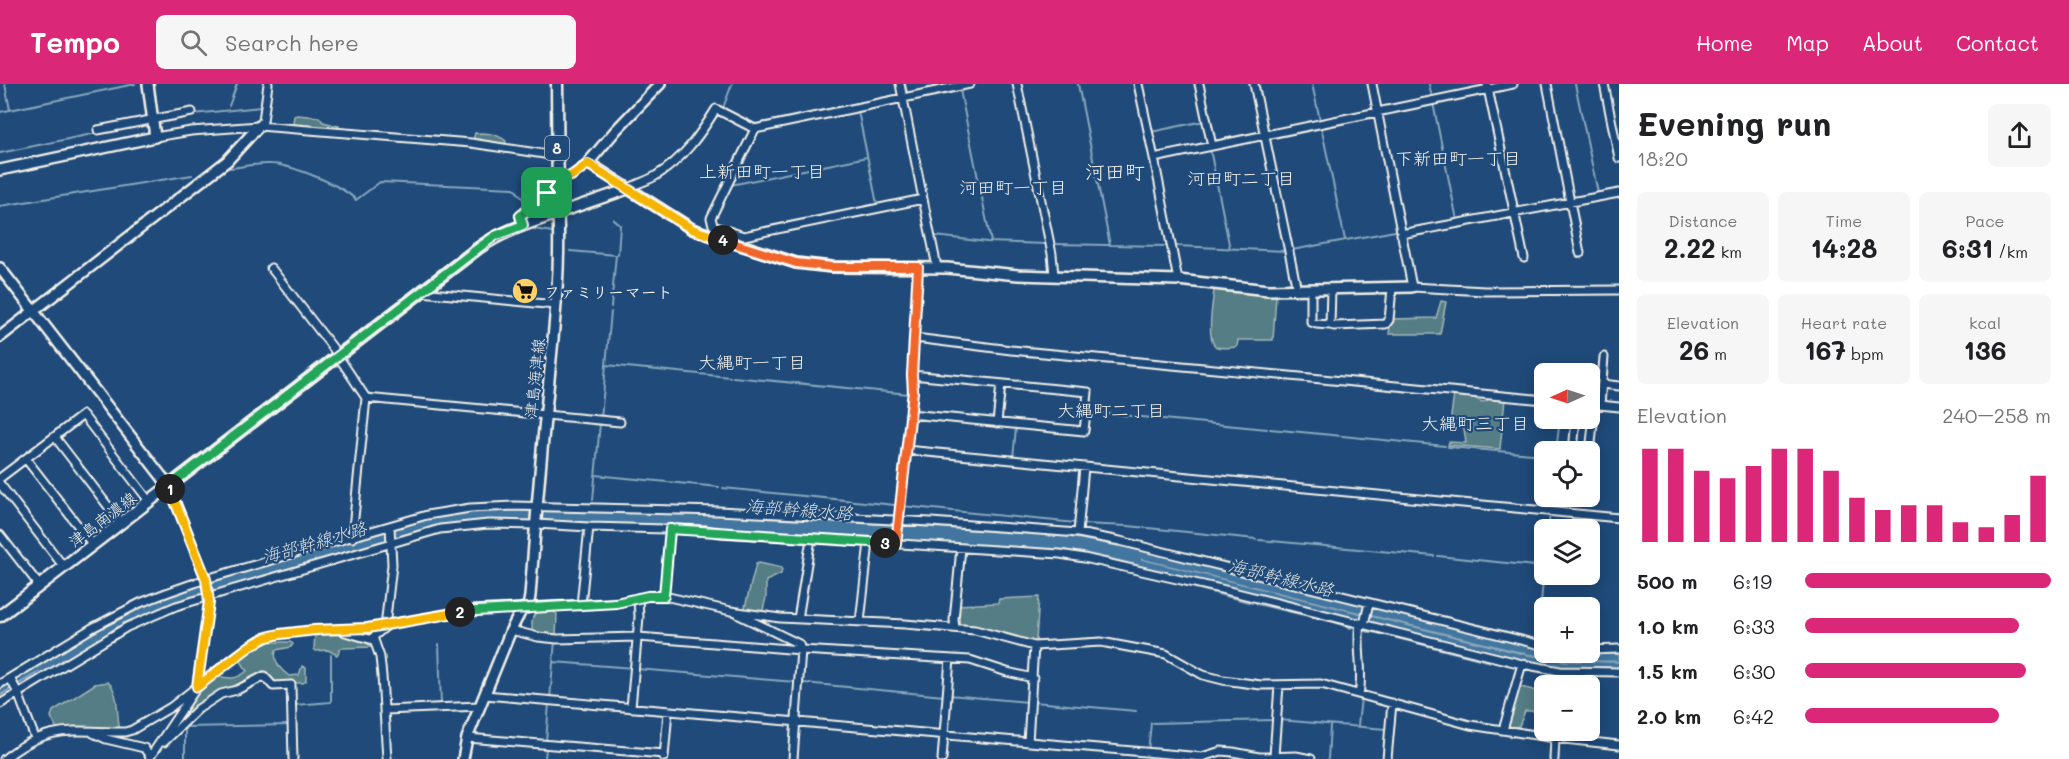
<!DOCTYPE html>
<meta charset="utf-8">
<style>
:root{--surface:#fff;--page:#f6f6f6;--text:#202124;--muted:#757577;--accent:#db2777}
body{margin:0;font-family:Mali,"Klee One",sans-serif;background:var(--page);color:var(--text);height:100vh;display:flex;flex-direction:column;font-size:22px;white-space:nowrap}
*{box-sizing:border-box;margin:0}
p{font-size:20px;color:var(--muted)}
.icon{flex:none;width:33px;height:33px;fill:none;stroke:currentColor;stroke-width:2;stroke-linecap:round;stroke-linejoin:round}
.map{position:relative;flex:1;overflow:hidden}
.side{display:flex;flex-direction:column;background:var(--surface);width:450px}
.side>*{flex:none}
.needle{width:39px;rotate:267deg}
.controls{position:absolute;left:1534px;top:279px;display:grid;gap:12px}
.controls a{display:grid;place-items:center;width:66px;height:66px;border-radius:9px;background:var(--surface);box-shadow:0 3px 15px #0003;font-size:30px}
.pin{position:absolute;display:grid;place-items:center;width:51px;height:51px;color:#fff;margin:-26px;border-radius:12px;box-shadow:0 3px 9px #0006}
.km{position:absolute;width:30px;height:30px;margin:-15px;border-radius:50%;background:#222;color:#fff;font-size:16px;line-height:30px;text-align:center}
.round{display:grid;place-items:center;flex:none;width:63px;height:63px;border-radius:9px;background:var(--page)}
.headline{display:flex;align-items:center;justify-content:space-between;height:102px;padding:0 18px}
h1{font-size:33px;font-weight:700;line-height:45px}
.metrics{display:grid;grid-template-columns:repeat(3,1fr);gap:9px;height:102px;padding:6px 18px}
.metrics div{display:grid;align-content:center;border-radius:9px;background:var(--page);text-align:center}
.metrics b{font-size:26px;font-weight:700}
.metrics small{font-size:16px;font-weight:400}
.metrics p{font-size:16px}
.chart{height:168px;padding:12px 18px}
.chart p{display:flex;justify-content:space-between}
.chart svg{width:100%;height:108px;margin-top:6px;stroke:var(--accent);stroke-width:6}
ul{padding:0 18px;list-style:none;font-size:20px}
li{display:grid;grid-template-columns:96px 72px 1fr;align-items:center;height:45px}
li i{height:15px;border-radius:8px;background:var(--accent)}
header{display:flex;align-items:center;gap:36px;box-sizing:border-box;height:84px;padding:0 30px;background:var(--accent);color:#fff}
header strong{font-size:28px}
nav{display:flex;gap:33px;margin-inline-start:auto;font-size:21px}
.search{width:420px;height:54px;background:var(--page);display:flex;align-items:center;gap:15px;box-sizing:border-box;padding:0 21px;border-radius:9px;color:var(--muted);font-size:22px}
main{display:flex;flex:1;min-height:0}
.map>svg:first-child{display:block}
.green{fill:#547d85;stroke:#a4b7b6;stroke-width:1.5}
.water{fill:#42759f;stroke:#89a7bc;stroke-width:1.5}
.lines{fill:none;stroke-linecap:round;stroke-linejoin:round}
.stream{stroke:#89a7bc;stroke-width:2}
.street-casing{stroke:#f4f1e8;stroke-width:11}
.secondary-casing{stroke:#f4f1e8;stroke-width:14}
.primary-casing{stroke:#f4f1e8;stroke-width:15}
.street{stroke:#1f4a7a;stroke-width:7}
.secondary{stroke:#1f4a7a;stroke-width:9}
.primary{stroke:#1f4a7a;stroke-width:10}
.split-1-casing{stroke:#fff;stroke-width:12}
.split-2-casing{stroke:#fff;stroke-width:12}
.split-3-casing{stroke:#fff;stroke-width:12}
.split-4-casing{stroke:#fff;stroke-width:12}
.split-5-casing{stroke:#fff;stroke-width:12}
.split-1{stroke:#22a559;stroke-width:8}
.split-2{stroke:#f5b400;stroke-width:8}
.split-3{stroke:#22a559;stroke-width:8}
.split-4{stroke:#f0652b;stroke-width:8}
.split-5{stroke:#f5b400;stroke-width:8}
.labels{text-anchor:middle;dominant-baseline:central;stroke-width:4.5;stroke-linejoin:round;paint-order:stroke}
.shield{fill:#1f4a7a;stroke:#b4bfc7;stroke-width:1.5}
.shield-label{font-size:15px;font-weight:bold;fill:#f4f1e8}
.poi-label{font-size:16px;font-weight:bold;fill:#f4f1e8;stroke:#1f4a7a;text-anchor:start}
.street-label{font-size:16px;fill:#f4f1e8;stroke:#1f4a7a}
.neighbourhood-label{font-size:18px;fill:#f4f1e8;stroke:#1f4a7a}
.water-label{font-size:18px;font-style:italic;fill:#d9dedd;stroke:#1f4a7a}
.quarter-label{font-size:20px;fill:#f4f1e8;stroke:#1f4a7a}
</style>
<header>
<strong>Tempo</strong>
<div class="search"><svg class="icon" aria-label="search" viewBox="0 0 24 24"><circle cx="10" cy="10" r="6"/><path d="M15 15l6 6"/></svg>Search here</div>
<nav><a>Home</a><a>Map</a><a>About</a><a>Contact</a></nav>
</header>
<main>
<div class="map">
<svg width="1619" height="675" viewBox="0 0 1619 675">
<rect width="100%" height="100%" fill="#1f4a7a"/>
<filter id="ink" filterUnits="userSpaceOnUse"><feTurbulence type="fractalNoise" baseFrequency=".0167" numOctaves="2"/><feDisplacementMap in="SourceGraphic" scale="12" xChannelSelector="R" yChannelSelector="G"/><feConvolveMatrix kernelMatrix="1 2 1 2 8 2 1 2 1" color-interpolation-filters="sRGB"/></filter>
<g filter="url(#ink)">
<path class="green" d="M297,31L319,33L323,38L339,42L337,47L298,43L293,38L294,32Z
M475,49C486,49 496,49 506,57L504,62L473,57Z
M1214,206L1276,211L1273,256H1238L1237,263C1232,263 1222,265 1217,263C1205,258 1213,217 1214,206Z
M1441,217L1446,218L1440,250H1389L1391,235L1436,234Z
M1454,310L1474,312L1476,315L1482,318L1487,317L1488,314L1505,315L1500,365L1448,361L1449,358L1466,359L1464,345L1460,338L1452,335L1451,332Z
M759,479L782,484L781,490L766,497V514L762,530L744,527L756,480Z
M1039,513L1036,557H1045L1048,559L1035,560L958,541L956,533L957,521L998,519L999,515Z
M539,524H549L557,530L556,553L533,550C531,540 531,532 539,524Z
M315,549C334,549 357,549 372,563L341,564L337,571L328,566L316,567L314,565Z
M267,555L273,558H290L293,560L291,563L276,566C273,578 280,585 289,592L299,591L302,582L306,584V597L303,599H277L266,588L232,605L175,642L200,603L213,592C229,593 233,598 247,587L238,572Z
M108,598C120,608 116,632 120,646L57,645L51,633L53,627L95,600Z
M1517,602L1537,607L1536,624L1535,627H1525L1519,642L1511,644L1506,643Z"/>
<path class="water" d="M491,426L716,430L898,441L1064,452L1145,467L1545,566V568L1619,570V577C1588,578 1558,576 1527,570L1141,475L1527,571L1566,577L1619,578V585L1563,584L1524,578L1113,475L1080,468L714,445L708,443L588,441L582,438L488,437L462,439L173,521L0,617V612L40,587L0,611V604C55,571 108,536 168,511L419,437L466,427Z"/>
<g class="lines">
<path class="stream" d="M5,0L10,26
M732,0L723,24L755,40L897,11
M905,0L907,8
M1078,0L1110,161
M1312,0L1320,36
M1429,0L1432,14
M1575,0L1598,109
M960,6L991,158
M1433,19L1457,136
M229,22L237,0
M858,27L877,120
M0,28L135,0
M193,30L261,23
M1321,42L1345,156
M1151,48L1204,37
M1210,65L1230,165
M0,69L97,49
M229,84C242,83 257,79 271,80C292,81 342,101 356,116L380,98L514,104L528,121
M731,101L867,73
M1574,114L1619,106
M714,120L750,47
M0,122L192,91
M613,135L620,141L618,171H616
M1425,142L1508,126
M534,145L552,148
M935,152L987,158L1046,160
M1053,160L1166,162
M1177,162L1286,167
M1292,166L1395,147
M570,167L616,171L611,223
M611,228L606,281L730,293
M918,288L1088,304
M733,293L909,310V313
M1090,328L1267,345
M601,334L606,281
M913,334L952,337
M1270,345L1445,362
M1088,350L1092,307
M1448,363L1545,371
M1556,368L1560,334
M1013,374L1016,344
M595,391L719,403
M723,404L895,421
M593,416L600,339
M902,422L1076,439
M1550,426L1551,412
M1081,440L1128,442L1256,455
M1548,446L1550,430
M1259,456L1434,472
M1438,472L1545,483
M1169,497L1252,519
M1257,520L1334,538L1351,544
M1364,547L1377,549L1495,579
M1538,550L1545,476
M553,578L634,584
M637,585L796,598
M804,599L944,612
M295,601V626
M949,611L1028,618
M550,615L555,556
M1034,618L1136,627
M295,621L331,618V571
M439,621H441L439,560
M1279,636L1386,645
M1358,641L1361,614
M546,658L549,619
M1148,667L1151,639L1274,636
M185,675V643L290,641
M545,675L546,663
M1328,675L1330,642"/>
<g class="street-casing">
<path id="street" d="M1017,0L1052,170L1054,191
M1138,0L1154,74
M1199,0L1212,62
M1254,0L1297,206
M1372,0L1412,203L1485,207L1619,206
M1487,0L1524,174
M1547,0L1580,169
M1604,0L1619,74
M259,42L263,37L268,0
M755,45L711,134L713,141L716,143L744,152L923,115L900,0
M98,46L192,28
M155,53L191,47L259,42L471,59L557,72
M628,105C637,99 648,97 657,91C683,75 700,51 716,25L755,45L970,0
M923,115L937,183
M523,141L520,132L547,109L558,93L571,92L588,79
M1401,150L1619,109
M271,184L339,272
M1178,196L1154,74L1513,0
M1331,205L1330,241L1334,242L1386,240L1389,236L1392,204
M1311,206V238L1316,240L1330,241
M421,208L556,221
M915,254L1011,266L1545,316
M338,272L366,314L352,454
M1602,300L1619,302
M366,314L620,338
M1590,320L1619,323
M1600,321L1604,273
M910,330L1084,347L1088,308L912,291
M997,339L1001,300
M55,353L121,439
M906,366L1619,434
M1573,368L1576,334
M1590,369L1595,320
M26,375L93,461
M0,394L83,331L149,417
M0,400L64,483
M536,440L589,443L705,446L722,449L1060,470L1084,474L1221,505L1522,580L1560,587L1619,588
M1078,449L1084,383
M0,451L39,501
M896,460L913,307L912,291L918,183
M664,512L670,445
M581,521L589,443
M528,523L616,519L648,512H664L731,527L780,534L905,540L975,546L1034,562L1101,558L1166,570L1203,591L1223,596L1261,601L1321,600L1470,641L1555,654L1619,661
M739,531L799,560L801,566L793,675
M798,535L811,455
M860,538L869,458
M1364,540L1369,519
M955,544L954,536L961,464
M511,546L538,553L557,555L638,553L801,566L970,576L1007,588L1033,594
M345,548L373,556
M1590,566L1619,565
M10,594L18,609L35,654
M0,600L92,544L140,519L166,509L206,495L427,431L470,424L514,422L719,427L931,438L1078,449L1120,457L1545,562
M1359,610C1364,587 1356,563 1360,539
M485,611L1202,673L1221,667L1233,668L1259,673L1296,672L1311,675
M0,620L127,543L176,522L440,445L488,440L535,441
M631,624L639,533L638,514
M385,626L480,622
M1503,646L1522,580
M93,649L106,655L144,664L149,671L150,675
M467,654L664,670
M164,658L198,625L221,610L237,606L264,592L273,602L291,601L293,675
M1028,658L1034,562
M1274,672L1279,601
M150,673L197,603L209,518L206,495L169,402
M664,673L668,627
M4,675C50,639 71,648 125,648L132,646L171,623L237,571L259,556L267,553L280,550L315,546L368,544L469,526L518,524L522,525
M387,675L382,592L380,573L373,553L385,543L392,481L390,442
M942,675L950,575
M1387,675L1392,619
M1554,675L1555,654"/>
</g>
<g class="secondary-casing">
<path id="secondary" d="M660,0L616,46L588,79L692,145L796,179L832,183L947,184L1018,191L1178,196L1268,206L1412,203
M0,86L155,53L148,0
M0,184L169,402
M0,253L227,77L259,42
M463,675L467,654L511,546L522,525L528,523L530,512C535,446 540,381 547,316C553,253 561,191 558,129L628,105"/>
</g>
<g class="primary-casing">
<path id="primary" d="M0,532L477,165C502,147 529,139 558,129L557,0"/>
</g>
<use href="#street" class="street"/>
<use href="#secondary" class="secondary"/>
<use href="#primary" class="primary"/>
</g>
</g>
<g class="lines" filter="url(#ink)">
<g class="split-1-casing">
<path id="split-1" d="M170,405L169,402L477,165L495,152L523,141L520,132L547,109"/>
</g>
<g class="split-2-casing">
<path id="split-2" d="M170,405L206,495L209,518L197,603L250,562L267,553L280,550L315,546L368,544L460,528"/>
</g>
<g class="split-3-casing">
<path id="split-3" d="M460,528L616,519L648,512H664L670,445L885,459"/>
</g>
<g class="split-4-casing">
<path id="split-4" d="M723,156L796,179L832,183H918L912,291L913,307L896,460L885,459"/>
</g>
<g class="split-5-casing">
<path id="split-5" d="M547,109L558,93L571,92L588,80L692,145L723,156"/>
</g>
<use href="#split-1" class="split-1"/>
<use href="#split-2" class="split-2"/>
<use href="#split-3" class="split-3"/>
<use href="#split-4" class="split-4"/>
<use href="#split-5" class="split-5"/>
</g>
<defs>
<g id="supermarket-disc" transform="scale(1.35)"><circle r="9.5" fill="#ffd166" stroke="#1f4a7a"/><path d="M-6-5.5h2.5l.6 2H6L4.5 2H-2.5L-4.4-4H-6ZM-1.5 3.2a1.3 1.3 0 1 0 .1 0ZM3 3.2a1.3 1.3 0 1 0 .1 0Z" fill="#111"/></g>
</defs>
<g fill-rule="evenodd">
<use href="#supermarket-disc" x="525" y="207"/>
</g>
<g class="labels">
<rect class="shield" x="545" y="52" width="24" height="24" rx="4.5"/>
<g class="shield-label">
<text x="557" y="64">8</text>
</g>
<g class="poi-label">
<text x="544" y="207">ファミリーマート</text>
</g>
<g class="street-label">
<text transform="translate(534 294) rotate(-84)">津島海津線</text>
<text transform="translate(102 435) rotate(-37)">津島南濃線</text>
</g>
<g class="neighbourhood-label">
<text x="1458" y="74">下新田町一丁目</text>
<text x="762" y="87">上新田町一丁目</text>
<text x="1241" y="94">河田町二丁目</text>
<text x="1013" y="103">河田町一丁目</text>
<text x="752" y="278">大縄町一丁目</text>
<text x="1111" y="326">大縄町二丁目</text>
<text x="1475" y="339">大縄町三丁目</text>
</g>
<g class="water-label">
<text transform="translate(799 425) rotate(4)">海部幹線水路</text>
<text transform="translate(314 458) rotate(-16)">海部幹線水路</text>
<text transform="translate(1281 493) rotate(14)">海部幹線水路</text>
</g>
<g class="quarter-label">
<text x="1115" y="87">河田町</text>
</g>
</g>
</svg>
<div class="controls">
<a><svg class="needle" viewBox="-14 -14 28 28"><path d="M0-13l5 13h-10z" fill="#e53935"/><path d="M0 13l5-13h-10z" fill="#757577"/></svg></a>
<a><svg class="icon" aria-label="locate" viewBox="0 0 24 24"><circle cx="12" cy="12" r="6"/><path d="M12 2v4M12 18v4M2 12h4M18 12h4"/></svg></a>
<a><svg class="icon" aria-label="layers" viewBox="0 0 24 24"><path d="M12 4l9 5-9 5-9-5zM3 14l9 5 9-5"/></svg></a>
<a>+</a>
<a>−</a>
</div>
<div class="pin" style="left:547px;top:109px;background:#1e9e55"><svg class="icon" aria-label="arrive" viewBox="0 0 24 24"><path d="M6 21V4h12l-3 4 3 4H6"/></svg></div>
<b class="km" style="left:170px;top:405px">1</b>
<b class="km" style="left:460px;top:528px">2</b>
<b class="km" style="left:885px;top:459px">3</b>
<b class="km" style="left:723px;top:156px">4</b>
</div>
<section class="side">
<div class="headline"><div><h1>Evening run</h1><p>18:20</p></div><a class="round"><svg class="icon" aria-label="share" viewBox="0 0 24 24"><path d="M12 15V3M7 8l5-5 5 5M5 13v7h14v-7"/></svg></a></div>
<div class="metrics">
<div><p>Distance</p><b>2.22<small> km</small></b></div>
<div><p>Time</p><b>14:28</b></div>
<div><p>Pace</p><b>6:31<small> /km</small></b></div>
</div>
<div class="metrics">
<div><p>Elevation</p><b>26<small> m</small></b></div>
<div><p>Heart rate</p><b>167<small> bpm</small></b></div>
<div><p>kcal</p><b>136</b></div>
</div>
<div class="chart"><p><span>Elevation</span>240–258 m</p>
<svg viewBox="0 0 160 44" preserveAspectRatio="none"><path d="M5 44V6M15 44V6M25 44V15M35 44V18M45 44V13M55 44V6M65 44V6M75 44V15M85 44V26M95 44V31M105 44V29M115 44V29M125 44V36M135 44V38M145 44V33M155 44V17"/></svg>
</div>
<ul>
<li><b>500 m</b>6:19<i style="width:100%"></i></li>
<li><b>1.0 km</b>6:33<i style="width:87%"></i></li>
<li><b>1.5 km</b>6:30<i style="width:90%"></i></li>
<li><b>2.0 km</b>6:42<i style="width:79%"></i></li>
</ul>
</section>
</main>
